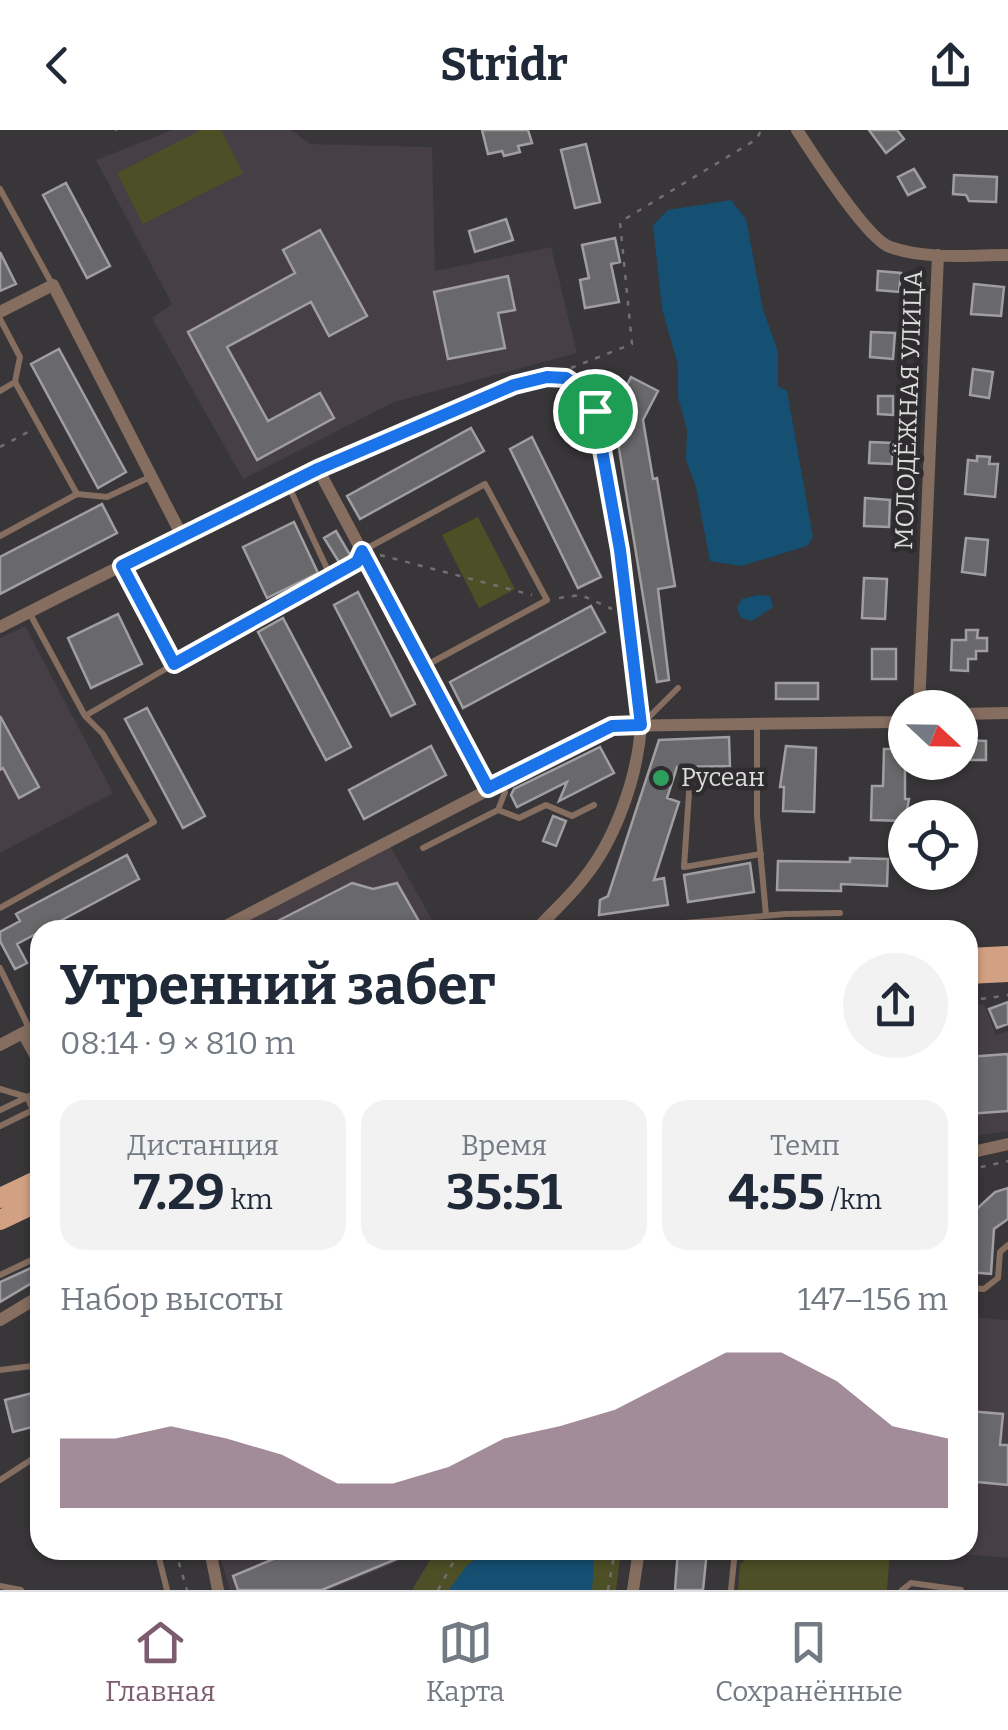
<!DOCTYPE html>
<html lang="ru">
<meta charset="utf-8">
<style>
:root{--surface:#fff;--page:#f2f2f3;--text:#1f2937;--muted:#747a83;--line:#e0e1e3;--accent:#7d5c70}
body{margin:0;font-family:Bitter,serif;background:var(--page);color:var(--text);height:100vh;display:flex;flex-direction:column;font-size:38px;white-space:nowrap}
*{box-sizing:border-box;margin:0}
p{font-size:32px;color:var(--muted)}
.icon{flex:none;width:55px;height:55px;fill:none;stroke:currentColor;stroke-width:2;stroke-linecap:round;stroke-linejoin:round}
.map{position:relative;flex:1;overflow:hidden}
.drawer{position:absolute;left:30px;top:790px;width:948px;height:640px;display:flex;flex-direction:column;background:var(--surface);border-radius:30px;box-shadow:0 2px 8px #0004}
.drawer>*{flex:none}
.needle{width:65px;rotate:112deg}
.tools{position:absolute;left:888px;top:560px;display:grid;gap:20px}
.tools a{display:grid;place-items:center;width:90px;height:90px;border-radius:50%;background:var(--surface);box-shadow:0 2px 8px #0004;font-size:50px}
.pin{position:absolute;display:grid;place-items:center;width:85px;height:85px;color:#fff;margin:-42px;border:5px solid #fff;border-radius:50%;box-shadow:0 2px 10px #0007}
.round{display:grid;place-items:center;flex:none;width:105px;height:105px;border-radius:52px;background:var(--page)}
.summary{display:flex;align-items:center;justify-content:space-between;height:170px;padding:0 30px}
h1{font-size:55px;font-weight:700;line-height:75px}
.stats{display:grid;grid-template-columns:repeat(3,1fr);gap:15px;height:170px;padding:10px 30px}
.stats div{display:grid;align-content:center;border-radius:25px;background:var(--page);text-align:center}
.stats b{font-size:50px;font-weight:700}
.stats small{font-size:28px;font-weight:400}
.stats p{font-size:28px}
.chart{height:280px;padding:20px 30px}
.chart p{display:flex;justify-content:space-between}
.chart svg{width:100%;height:180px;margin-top:10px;fill:var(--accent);opacity:.7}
header{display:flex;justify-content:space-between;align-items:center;height:130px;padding:0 30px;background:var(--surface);font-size:45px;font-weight:700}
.tabs{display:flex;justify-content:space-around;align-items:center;height:140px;border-top:2px solid var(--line);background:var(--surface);font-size:28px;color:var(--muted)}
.tabs a{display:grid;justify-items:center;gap:5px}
.tabs .active{color:var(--accent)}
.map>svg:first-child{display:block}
.built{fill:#463f45}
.green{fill:#4d4f26}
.water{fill:#154f72}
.building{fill:#69686a;stroke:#a09ea1;stroke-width:2.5}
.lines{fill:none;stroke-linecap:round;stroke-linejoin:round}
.path{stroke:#716f71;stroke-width:2.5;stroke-dasharray:5 8;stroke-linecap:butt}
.service{stroke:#856d5f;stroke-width:6}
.minor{stroke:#856d5f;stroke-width:12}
.primary{stroke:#d2a184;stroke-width:20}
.route-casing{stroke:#fff;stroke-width:20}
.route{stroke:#1a73e8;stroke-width:12}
.leisure-dot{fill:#2e9e5b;stroke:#2e2c2e;stroke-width:4}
.labels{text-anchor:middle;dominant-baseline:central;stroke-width:9;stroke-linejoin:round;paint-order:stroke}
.street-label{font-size:25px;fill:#dddcdd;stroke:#2e2c2e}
.poi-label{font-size:25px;fill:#dddcdd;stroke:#2e2c2e;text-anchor:start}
</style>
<header><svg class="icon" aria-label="back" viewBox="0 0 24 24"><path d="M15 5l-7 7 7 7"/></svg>Stridr<svg class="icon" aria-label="share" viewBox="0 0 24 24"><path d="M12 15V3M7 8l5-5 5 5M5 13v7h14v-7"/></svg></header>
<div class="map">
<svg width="1008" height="1460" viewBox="0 0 1008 1460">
<rect width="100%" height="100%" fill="#383638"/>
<path class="built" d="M172,0H291L310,14L432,17L435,141L551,117L577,223L394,272L243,349L152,188L172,174L96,30Z
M25,496L113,663L0,723V508Z
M389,714L438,800H226Z
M984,874L996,905L1008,901V1001L968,1007V876Z
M968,1187L1008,1190V1428L915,1420H968Z
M218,1420H427L329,1460H230Z"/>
<path class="green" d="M201,0H221L243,43L143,94L117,43Z
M478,387L515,459L479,478L442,405Z
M436,1420H621L616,1460H412Z
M757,1420H890L887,1460H738L740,1434Z"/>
<path class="water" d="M731,70L746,89L763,179L778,222V256L787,261L813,407L807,416L741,436L710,431L696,357L686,330L687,300L678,267V235L662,179L653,95L668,80Z
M758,465L770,466L773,477L752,491L741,488L737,478L742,469Z
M492,1420H595L592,1460H449L468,1434Z"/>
<path class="building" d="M482,0H528L532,13L518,16L520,22L504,26L502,21L488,24Z
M869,0H897L904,9L886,23Z
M586,14L600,72L575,78L561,20Z
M914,39L925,57L908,65L898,47Z
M954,45L997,47L996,72L969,71L966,65L953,64Z
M66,53L110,136L87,148L43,65Z
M506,89L513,110L475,122L469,101Z
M320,100L367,186L329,206L311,172L227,217L268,291L320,263L334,288L257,330L188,202L295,143L283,120Z
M615,108L620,132L611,134L619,172L585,178L580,150L589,148L582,115Z
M0,122L16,154L0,161Z
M878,141L901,143L899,162L877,160Z
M508,146L515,180L498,183L505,218L448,229L434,162Z
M974,154L1004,157L1001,186L971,184Z
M871,202L895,203L893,229L870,227Z
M59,219L126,342L98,358L31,234Z
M973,239L993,242L989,268L970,265Z
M631,247L658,261L643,290L653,349L657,348L675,456L658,459L669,550L657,552L613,282Z
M878,266H893V285L878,284Z
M471,298L484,321L360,389L347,366Z
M532,307L601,447L578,458L510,319Z
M870,312L893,313L892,334L869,333Z
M977,326L990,327L989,334H998L995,367L965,364L968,330L977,331Z
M865,368L890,370L889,397L864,396Z
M102,374L117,403L0,464V427Z
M294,392L318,443L267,468L243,417Z
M336,401L353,430L342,437L324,408Z
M966,408L988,410L985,445L962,442Z
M864,448L887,449L885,489L862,488Z
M358,462L415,574L391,586L334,475Z
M591,476L605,502L463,578L450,552Z
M118,484L142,534L91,558L68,508Z
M283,488L351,617L326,630L258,502Z
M966,500H978L977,508H987V521H976V529H968V541L951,540L952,510H966Z
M872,519H896V549H872Z
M776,553H818V569H776Z
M147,578L205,686L183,698L125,589Z
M0,586L39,657L19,668L3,638L0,640Z
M729,607L730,636L677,637L667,668L679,672L654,750L664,748L668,775L599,785L600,770L608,766L659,610Z
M960,610L986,611V630H960Z
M431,616L446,645L364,689L349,660Z
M786,616L816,618L814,682L783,681L784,657H780Z
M600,617L614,643L559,671L567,652L517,677L511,665L514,659Z
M884,619H905V669H909L905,691L871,690L872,656H883Z
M553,686L566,691L556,716L543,711Z
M127,725L139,749L17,814L27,833L15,839L0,811V802L20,791L16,784Z
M850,728L888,729L887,756L841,754V761L777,760L778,731L850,732Z
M750,733L754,762L688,772L684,745Z
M352,753L373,759L397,753L424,800H260Z
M1008,872V894L997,898L989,879Z
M1008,924V981L968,984V927Z
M1008,1058V1089L994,1099L991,1144L968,1142L969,1086L995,1062Z
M40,1134V1148L0,1172V1152Z
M40,1261V1295L13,1302L5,1270Z
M968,1281L1003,1284L1000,1315H1008V1355L968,1351Z
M295,1420H311L313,1426L327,1420H418L322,1460H238L233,1446Z
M678,1420H707L703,1460H675Z"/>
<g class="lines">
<path class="path" d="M116,1V0
M571,238L632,214L620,92L757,9L761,0
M0,317L30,301
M380,425L532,465
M340,442L355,433
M559,468L581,465L612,479
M968,871L1008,865
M968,1040L1008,1031
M175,1420L187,1460
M438,1460L460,1420
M608,1460L615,1420"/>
<path class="service" d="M0,59L52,154
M0,189L20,227L15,252L77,364L107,367L150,347
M0,261L15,252
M0,406L77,364
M364,420L485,354L547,470L425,536
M174,534L331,447L289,357
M85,586L174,534L122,437
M642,594L678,558
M757,595V686L766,785
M757,647L690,648L684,737L761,724
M498,680L519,688L546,675L572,686L594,675
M423,718L498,680L505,662L500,652
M0,778L154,692L103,604L85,586L29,482
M548,789L563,800
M606,800L786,784L840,783
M0,838L29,898
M0,959L27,967L33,980
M0,980L40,961
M0,996L33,980L40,987
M0,1145L40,1126
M968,1158L984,1159L998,1148L1000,1122L1008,1115
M0,1240L40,1235
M0,1350L40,1324
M157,1420L167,1460
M0,1456L21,1460
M731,1460L735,1420
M902,1460L911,1453L961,1460"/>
<path class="minor" d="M797,0C812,23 867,109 890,117C926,130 970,125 1008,125
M0,182L53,155L181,404
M318,339L488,657
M0,497C169,410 339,330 514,255L547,247L566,248L581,258L595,281L620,420L641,595C638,645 616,709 584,748C570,767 552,782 536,800
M919,578L938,125
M960,584L1008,583
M218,800L612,596L892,592L905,588
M23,903L40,934
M0,915L40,894
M968,1023L1008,1014
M0,1190L40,1166
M210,1420L218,1460
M633,1460L639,1420"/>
<path class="primary" d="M968,828L1008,826
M968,844L1008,842
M0,1068L40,1049
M0,1090L40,1071"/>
</g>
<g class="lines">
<g class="route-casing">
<path id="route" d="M547,247L566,248L581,258L595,281L620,420L641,595L612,596L488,658L362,421L357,432L174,534L122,436L318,339L514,255Z"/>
</g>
<use href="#route" class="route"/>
</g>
<circle class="leisure-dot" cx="661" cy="648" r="10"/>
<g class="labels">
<g class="street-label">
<text transform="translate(909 280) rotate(-88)">МОЛОДЁЖНАЯ УЛИЦА</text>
</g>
<g class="poi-label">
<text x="681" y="648">Русеан</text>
</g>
</g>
</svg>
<div class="tools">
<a><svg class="needle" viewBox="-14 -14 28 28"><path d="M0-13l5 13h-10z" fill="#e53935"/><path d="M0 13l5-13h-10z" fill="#747a83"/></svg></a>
<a><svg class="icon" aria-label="locate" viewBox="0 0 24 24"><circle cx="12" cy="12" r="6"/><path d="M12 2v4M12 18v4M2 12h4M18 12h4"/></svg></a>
</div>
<div class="pin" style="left:595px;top:281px;background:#1e9e55"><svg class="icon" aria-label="arrive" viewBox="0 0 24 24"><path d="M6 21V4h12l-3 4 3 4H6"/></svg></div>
<section class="drawer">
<div class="summary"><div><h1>Утренний забег</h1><p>08:14 · 9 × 810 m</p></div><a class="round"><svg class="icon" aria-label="share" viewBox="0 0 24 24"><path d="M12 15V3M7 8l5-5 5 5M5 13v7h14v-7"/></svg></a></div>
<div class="stats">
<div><p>Дистанция</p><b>7.29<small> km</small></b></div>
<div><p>Время</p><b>35:51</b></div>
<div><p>Темп</p><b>4:55<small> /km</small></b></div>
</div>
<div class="chart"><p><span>Набор высоты</span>147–156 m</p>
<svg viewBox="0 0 160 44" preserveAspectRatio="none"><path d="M0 44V27L10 27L20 24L30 27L40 31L50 38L60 38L70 34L80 27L90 24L100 20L110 13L120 6L130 6L140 13L150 24L160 27V44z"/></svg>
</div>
</section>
</div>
<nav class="tabs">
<a class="active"><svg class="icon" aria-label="home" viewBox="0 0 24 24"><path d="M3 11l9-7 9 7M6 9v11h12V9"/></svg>Главная</a>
<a><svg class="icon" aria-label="map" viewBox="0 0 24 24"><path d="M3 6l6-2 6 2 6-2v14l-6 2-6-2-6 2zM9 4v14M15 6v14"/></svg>Карта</a>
<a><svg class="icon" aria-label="saved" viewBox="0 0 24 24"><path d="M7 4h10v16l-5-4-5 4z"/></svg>Сохранённые</a>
</nav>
